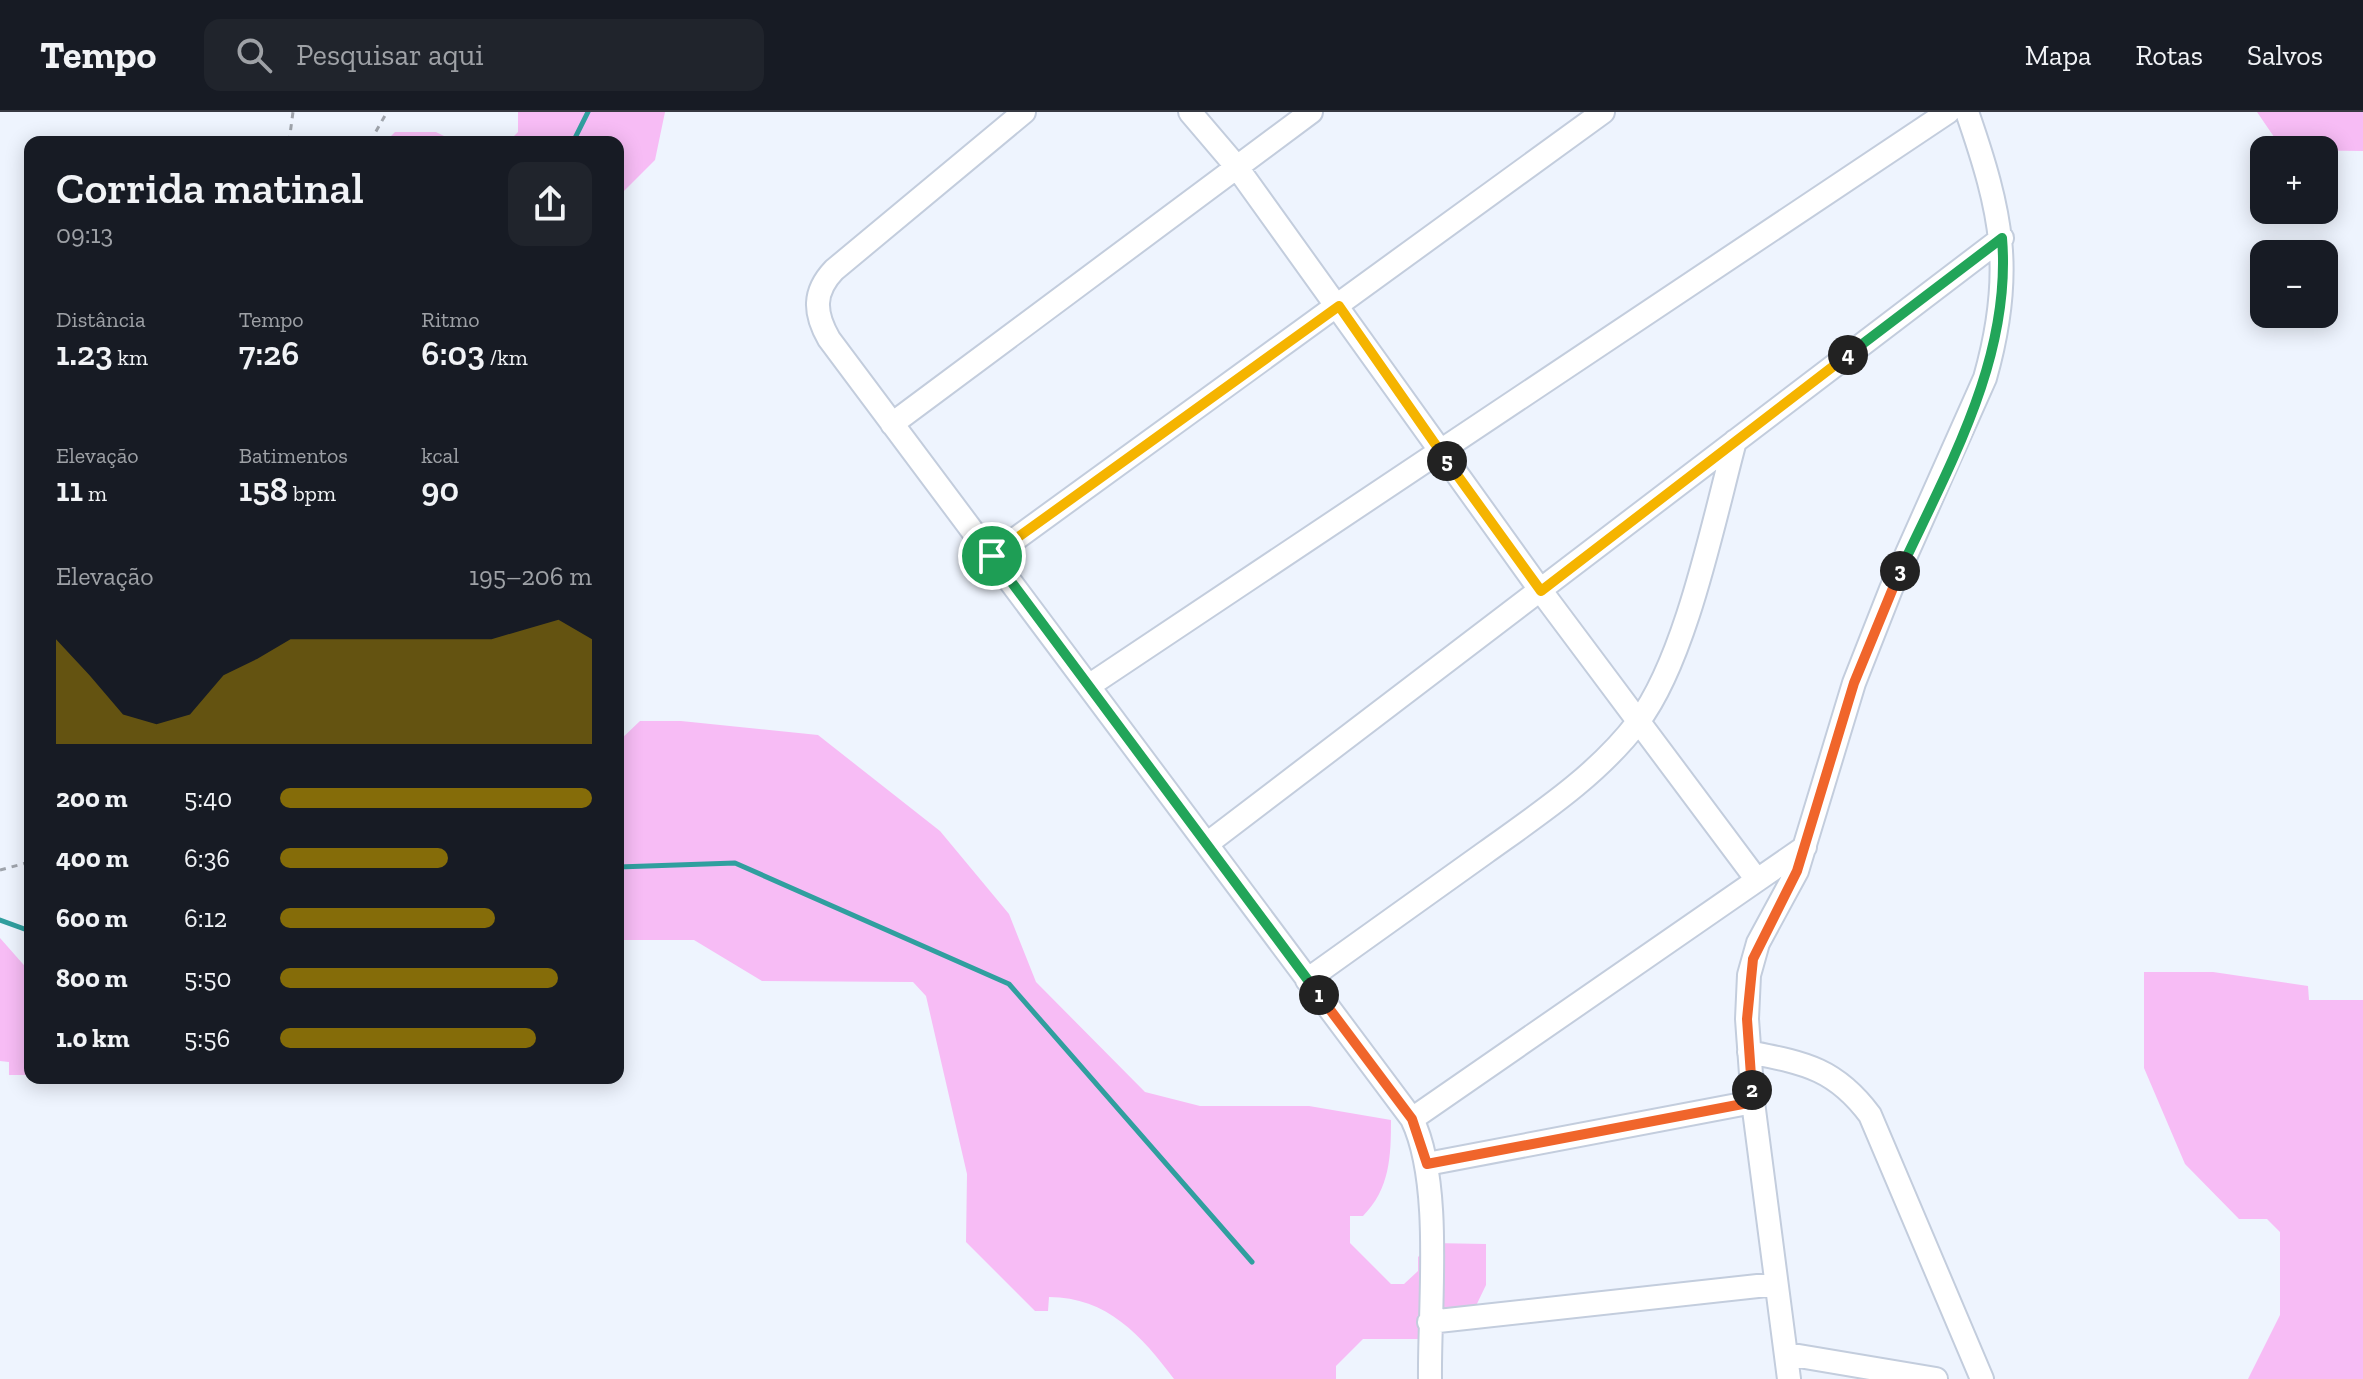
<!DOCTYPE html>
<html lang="pt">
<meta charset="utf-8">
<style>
:root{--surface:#171b24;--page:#20242c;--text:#f1f3f6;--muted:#9ea1a6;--line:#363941;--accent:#856c09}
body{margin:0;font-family:"Zilla Slab",serif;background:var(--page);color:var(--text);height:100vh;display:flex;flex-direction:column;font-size:30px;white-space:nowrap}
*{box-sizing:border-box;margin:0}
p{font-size:26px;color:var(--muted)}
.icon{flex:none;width:44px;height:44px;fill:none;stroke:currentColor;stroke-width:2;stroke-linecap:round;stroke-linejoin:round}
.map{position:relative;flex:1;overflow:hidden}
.drawer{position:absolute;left:24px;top:24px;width:600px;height:948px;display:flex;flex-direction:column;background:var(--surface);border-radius:16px;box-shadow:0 4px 20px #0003}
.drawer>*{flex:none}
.tools{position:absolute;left:2250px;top:24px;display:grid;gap:16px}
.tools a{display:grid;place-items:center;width:88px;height:88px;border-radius:16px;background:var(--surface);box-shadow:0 4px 20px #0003;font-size:40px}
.pin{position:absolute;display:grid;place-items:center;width:68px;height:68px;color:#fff;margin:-34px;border:4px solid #fff;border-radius:50%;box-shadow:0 2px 8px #0007}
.km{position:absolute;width:40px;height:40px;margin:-20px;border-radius:50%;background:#222;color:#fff;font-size:22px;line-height:40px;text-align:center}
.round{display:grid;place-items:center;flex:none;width:84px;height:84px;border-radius:16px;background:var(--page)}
.summary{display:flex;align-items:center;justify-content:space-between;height:136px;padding:0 32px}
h1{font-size:44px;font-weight:600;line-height:60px}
.figures{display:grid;grid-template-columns:repeat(3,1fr);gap:12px;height:136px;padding:8px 32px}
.figures div{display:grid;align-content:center}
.figures b{font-size:34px;font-weight:600}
.figures small{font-size:22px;font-weight:400}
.figures p{font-size:22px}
.chart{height:224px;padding:16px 32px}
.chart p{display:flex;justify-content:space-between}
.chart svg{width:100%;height:144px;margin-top:8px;fill:var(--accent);opacity:.7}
ul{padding:0 32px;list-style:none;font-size:26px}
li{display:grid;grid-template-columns:128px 96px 1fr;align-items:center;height:60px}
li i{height:20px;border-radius:10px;background:var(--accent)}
header{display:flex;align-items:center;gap:48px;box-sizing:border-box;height:112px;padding:0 40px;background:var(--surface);border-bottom:2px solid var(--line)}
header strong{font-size:38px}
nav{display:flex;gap:44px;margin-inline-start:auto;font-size:28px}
.search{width:560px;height:72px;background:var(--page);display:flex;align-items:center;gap:20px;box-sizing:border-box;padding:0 28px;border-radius:16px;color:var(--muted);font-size:30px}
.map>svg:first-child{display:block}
.green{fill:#f7bcf5}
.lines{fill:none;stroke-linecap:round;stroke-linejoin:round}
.stream{stroke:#309f9f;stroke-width:5}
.minor-casing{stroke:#c3cddd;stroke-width:26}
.path{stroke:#9fa4ac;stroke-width:3;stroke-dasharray:6 6;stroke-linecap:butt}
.minor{stroke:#fff;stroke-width:22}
.split-1-casing{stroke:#fff;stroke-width:16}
.split-2-casing{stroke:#fff;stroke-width:16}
.split-3-casing{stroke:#fff;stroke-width:16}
.split-4-casing{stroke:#fff;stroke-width:16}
.split-5-casing{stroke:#fff;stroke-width:16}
.split-6-casing{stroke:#fff;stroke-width:16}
.split-1{stroke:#22a559;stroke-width:10}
.split-2{stroke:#f0652b;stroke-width:10}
.split-3{stroke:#f0652b;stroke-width:10}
.split-4{stroke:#22a559;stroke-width:10}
.split-5{stroke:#f5b400;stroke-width:10}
.split-6{stroke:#f5b400;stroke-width:10}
</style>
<header>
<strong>Tempo</strong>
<div class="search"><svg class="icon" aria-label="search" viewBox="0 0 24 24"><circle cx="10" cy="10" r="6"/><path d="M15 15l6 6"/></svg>Pesquisar aqui</div>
<nav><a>Mapa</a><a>Rotas</a><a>Salvos</a></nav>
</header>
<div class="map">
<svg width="2363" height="1267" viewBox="0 0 2363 1267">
<rect width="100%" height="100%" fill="#eef4fe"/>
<path class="green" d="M518,0H665L655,48L618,85V30H508L518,20Z
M2257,0H2363V39L2283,38Z
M395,20H436L456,30H385Z
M640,609H681L818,623L940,719L1009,802L1036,870L1145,980L1200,994H1309L1391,1008C1391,1044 1390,1077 1363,1104H1350V1131L1391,1172H1404L1418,1159V1145L1432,1131L1486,1132V1173L1473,1200L1459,1214L1431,1227H1363L1336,1254V1267H1174C1142,1224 1107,1185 1049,1185L1048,1199H1035L966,1130L967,1062L926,884L913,870L762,869L694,828H618V630Z
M0,826L30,860V963H9V950L0,949Z
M2144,860H2213L2308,874L2309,888H2363V1267H2248L2280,1203V1120L2267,1107H2239L2185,1052L2144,956Z"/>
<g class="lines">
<path class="stream" d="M573,30L588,0
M618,755L735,751L1009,872L1252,1150
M0,808L30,819"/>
<g class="minor-casing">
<path id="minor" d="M1024,0L834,158C813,180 814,201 829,227L1412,1007C1443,1071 1429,1194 1430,1267
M1190,0L1236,54L1541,479L1757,768
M892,312L1311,0
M992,444L1603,0
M1090,573L1948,0
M1208,731L2002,126
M1307,868C1367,825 1426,783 1486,740C1539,702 1598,663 1638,610C1686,547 1714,407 1735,329
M1749,940C1804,951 1835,956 1870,1003L1982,1267
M1412,1007L1805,735
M1427,1052L1753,990
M1429,1210L1776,1172
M1787,1242L1936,1267
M1789,1267L1753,990L1747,907L1749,863L1758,831L1797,759L1854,571L1891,477L1985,266C2015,160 2002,101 1967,0"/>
</g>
<path class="path" d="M289,30L293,0
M370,30L387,0
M0,758L30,750"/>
<use href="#minor" class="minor"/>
</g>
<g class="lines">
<g class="split-1-casing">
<path id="split-1" d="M992,444L1319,883"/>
</g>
<g class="split-2-casing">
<path id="split-2" d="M1319,883L1412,1007L1427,1052L1753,990L1752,978"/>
</g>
<g class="split-3-casing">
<path id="split-3" d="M1752,978L1747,907L1753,847L1797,759L1854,571L1900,459"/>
</g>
<g class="split-4-casing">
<path id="split-4" d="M1848,243L2002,126C2012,245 1949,354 1900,459"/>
</g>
<g class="split-5-casing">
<path id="split-5" d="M1447,349L1541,479L1848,243"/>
</g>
<g class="split-6-casing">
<path id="split-6" d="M992,444L1339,194L1447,349"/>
</g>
<use href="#split-1" class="split-1"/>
<use href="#split-2" class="split-2"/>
<use href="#split-3" class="split-3"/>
<use href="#split-4" class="split-4"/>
<use href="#split-5" class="split-5"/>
<use href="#split-6" class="split-6"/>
</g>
</svg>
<div class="tools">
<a>+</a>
<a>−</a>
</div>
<div class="pin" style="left:992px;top:444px;background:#1e9e55"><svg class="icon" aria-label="arrive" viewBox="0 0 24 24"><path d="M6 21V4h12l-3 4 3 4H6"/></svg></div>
<b class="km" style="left:1319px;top:883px">1</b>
<b class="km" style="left:1752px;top:978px">2</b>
<b class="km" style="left:1900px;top:459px">3</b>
<b class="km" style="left:1848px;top:243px">4</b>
<b class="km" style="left:1447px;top:349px">5</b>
<section class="drawer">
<div class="summary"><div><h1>Corrida matinal</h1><p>09:13</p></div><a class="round"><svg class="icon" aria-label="share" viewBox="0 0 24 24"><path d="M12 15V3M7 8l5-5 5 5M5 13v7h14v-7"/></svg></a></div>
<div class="figures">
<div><p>Distância</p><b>1.23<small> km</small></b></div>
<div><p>Tempo</p><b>7:26</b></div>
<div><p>Ritmo</p><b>6:03<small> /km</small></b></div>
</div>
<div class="figures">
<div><p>Elevação</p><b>11<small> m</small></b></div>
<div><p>Batimentos</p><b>158<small> bpm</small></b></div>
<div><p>kcal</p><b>90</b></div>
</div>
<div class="chart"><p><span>Elevação</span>195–206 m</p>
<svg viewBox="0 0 160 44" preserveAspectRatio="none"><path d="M0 44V12L10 23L20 35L30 38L40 35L50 23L60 18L70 12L80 12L90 12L100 12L110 12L120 12L130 12L140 9L150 6L160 12V44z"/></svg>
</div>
<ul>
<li><b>200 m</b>5:40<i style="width:100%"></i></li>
<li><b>400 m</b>6:36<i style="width:54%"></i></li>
<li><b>600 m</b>6:12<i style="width:69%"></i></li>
<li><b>800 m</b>5:50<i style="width:89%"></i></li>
<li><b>1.0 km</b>5:56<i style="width:82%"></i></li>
</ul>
</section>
</div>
